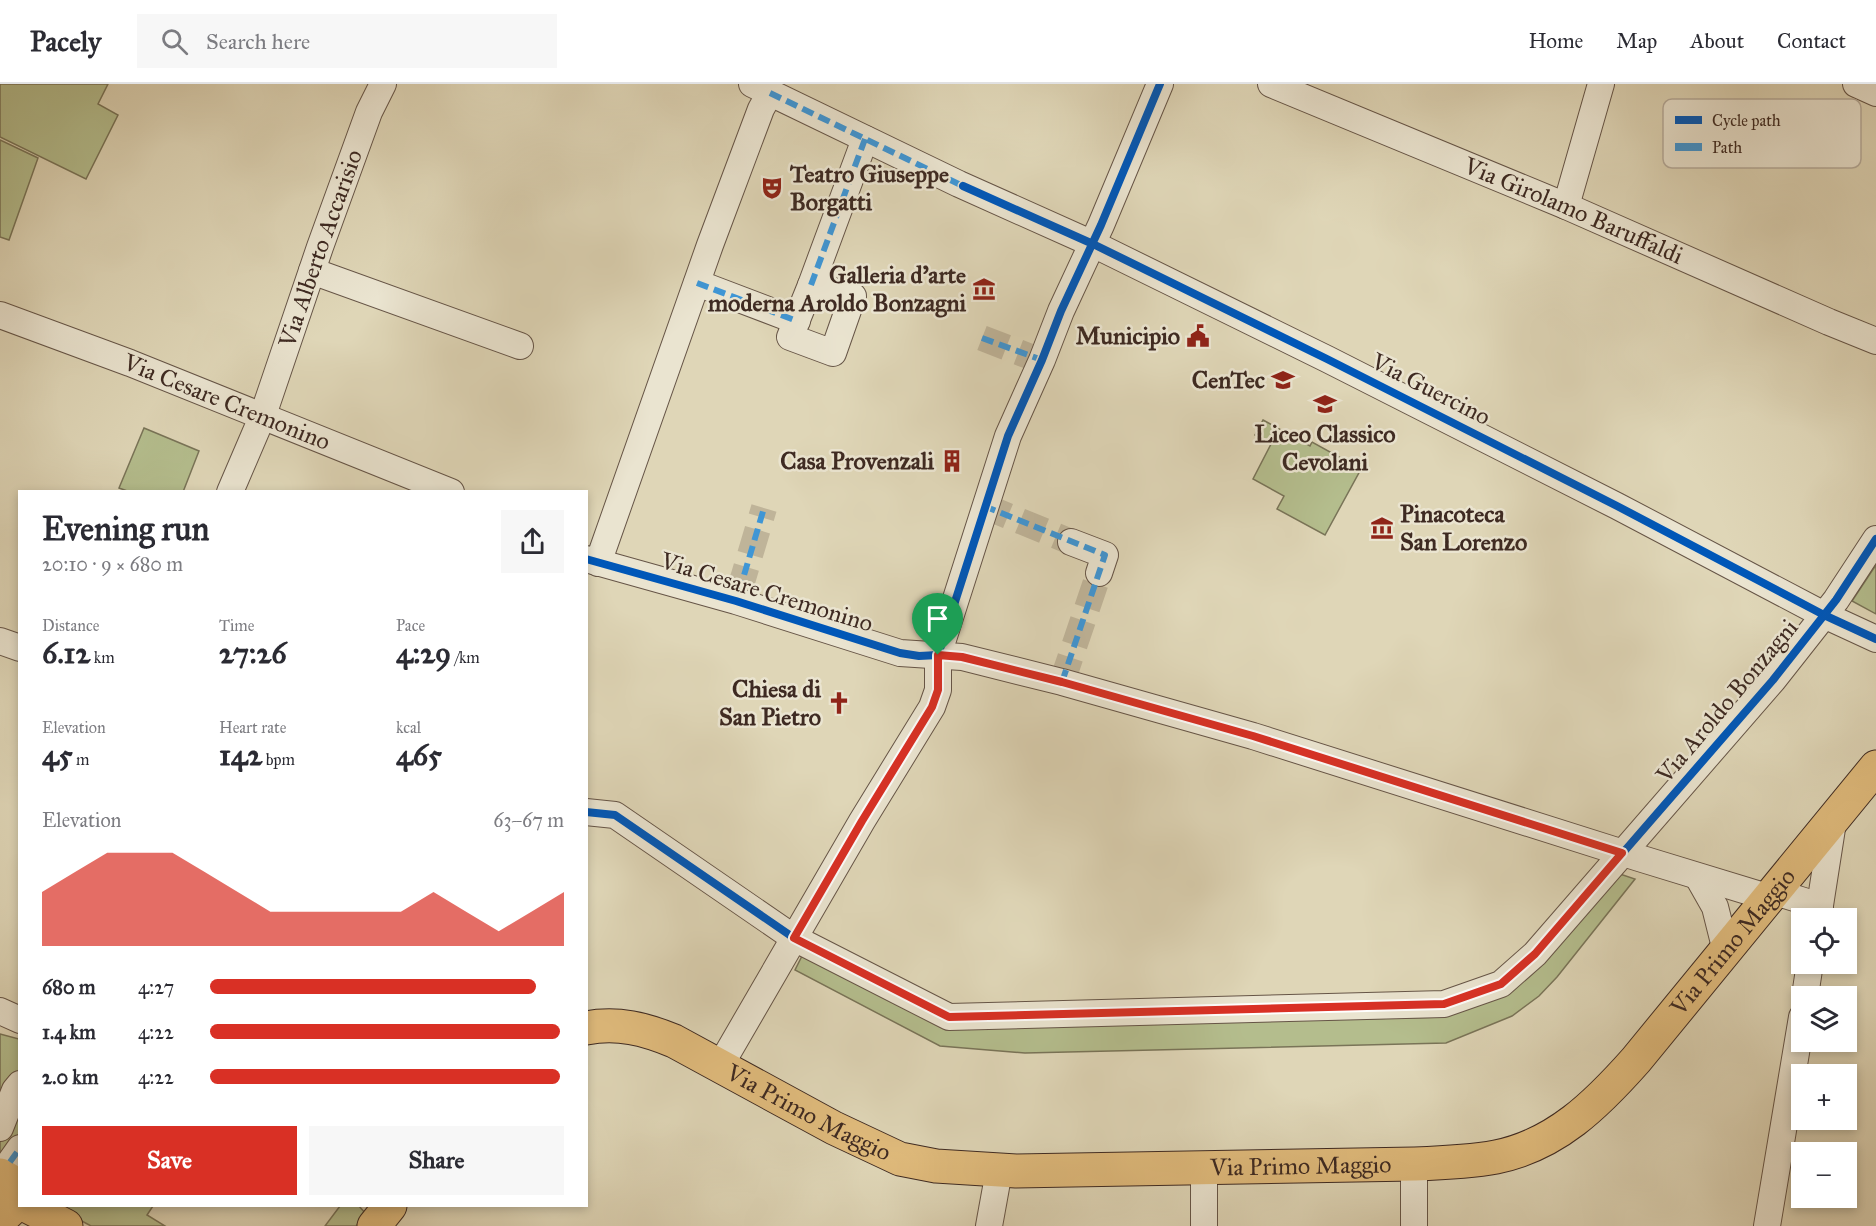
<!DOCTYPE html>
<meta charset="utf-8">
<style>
:root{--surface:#fff;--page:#f7f7f7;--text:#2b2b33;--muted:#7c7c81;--line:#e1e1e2;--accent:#d93025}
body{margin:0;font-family:"IM FELL Great Primer",serif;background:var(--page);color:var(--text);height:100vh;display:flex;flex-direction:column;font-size:22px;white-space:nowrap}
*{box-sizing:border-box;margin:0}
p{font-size:20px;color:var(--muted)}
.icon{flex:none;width:33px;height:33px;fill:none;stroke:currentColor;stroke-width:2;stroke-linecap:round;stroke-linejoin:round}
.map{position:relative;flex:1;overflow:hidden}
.details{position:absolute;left:18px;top:406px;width:570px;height:717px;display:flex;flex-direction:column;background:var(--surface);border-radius:0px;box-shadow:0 3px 9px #0003}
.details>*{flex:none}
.controls{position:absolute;left:1791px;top:824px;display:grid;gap:12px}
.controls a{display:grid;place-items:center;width:66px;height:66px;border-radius:0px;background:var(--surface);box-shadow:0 3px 9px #0003;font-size:30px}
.pin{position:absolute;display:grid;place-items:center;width:51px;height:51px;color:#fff;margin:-62px -26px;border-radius:50% 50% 50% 0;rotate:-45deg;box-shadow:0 0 6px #0007}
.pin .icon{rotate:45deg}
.round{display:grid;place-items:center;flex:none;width:63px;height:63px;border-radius:0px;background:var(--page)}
.summary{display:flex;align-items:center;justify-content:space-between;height:102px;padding:0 24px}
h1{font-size:33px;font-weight:700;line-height:45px}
.stats{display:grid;grid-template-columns:repeat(3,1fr);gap:9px;height:102px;padding:6px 24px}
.stats div{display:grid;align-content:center}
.stats b{font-size:30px;font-weight:700}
.stats small{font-size:16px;font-weight:400}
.stats p{font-size:16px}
.chart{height:168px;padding:12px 24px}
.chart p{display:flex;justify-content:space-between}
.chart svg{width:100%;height:108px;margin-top:6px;fill:var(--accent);opacity:.7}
.primary-button{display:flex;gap:12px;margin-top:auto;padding:12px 24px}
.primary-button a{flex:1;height:69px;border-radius:0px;background:var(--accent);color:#fff;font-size:24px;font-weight:700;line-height:69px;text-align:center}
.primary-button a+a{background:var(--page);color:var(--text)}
ul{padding:0 24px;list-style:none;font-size:20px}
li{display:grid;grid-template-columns:96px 72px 1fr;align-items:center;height:45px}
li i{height:15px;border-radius:8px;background:var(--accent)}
header{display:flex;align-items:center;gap:36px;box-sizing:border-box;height:84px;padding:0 30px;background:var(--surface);border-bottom:2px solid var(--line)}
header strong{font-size:28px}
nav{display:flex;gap:33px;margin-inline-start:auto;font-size:21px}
.search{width:420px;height:54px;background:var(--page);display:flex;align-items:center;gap:15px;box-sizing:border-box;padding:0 21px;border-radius:0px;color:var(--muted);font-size:22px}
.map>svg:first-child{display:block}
.green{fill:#b4bd8d;stroke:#797458;stroke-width:1.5}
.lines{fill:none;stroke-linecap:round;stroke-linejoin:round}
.minor-tunnel{stroke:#bfb499;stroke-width:26;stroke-dasharray:26 13;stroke-linecap:butt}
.minor-casing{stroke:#665547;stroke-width:28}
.major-casing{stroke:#3e2a22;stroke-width:35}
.minor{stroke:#eae4d0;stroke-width:26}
.major{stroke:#e0bb7c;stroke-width:33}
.quiet{stroke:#3f96d5;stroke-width:6;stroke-dasharray:12 6;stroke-linecap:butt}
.cycleway-casing{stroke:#eae4d0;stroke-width:11}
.cycleway{stroke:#0057b8;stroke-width:8}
.route-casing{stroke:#fff;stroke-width:12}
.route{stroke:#d93025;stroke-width:8}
.labels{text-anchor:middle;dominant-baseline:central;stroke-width:5;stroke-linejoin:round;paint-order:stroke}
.poi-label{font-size:24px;font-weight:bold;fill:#3e2a22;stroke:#eae4d0;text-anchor:end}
.street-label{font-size:24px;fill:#3e2a22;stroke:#eae4d0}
.key{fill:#eae4d0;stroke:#b6ac9c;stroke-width:1.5}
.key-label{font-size:16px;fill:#3e2a22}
</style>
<header>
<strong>Pacely</strong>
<div class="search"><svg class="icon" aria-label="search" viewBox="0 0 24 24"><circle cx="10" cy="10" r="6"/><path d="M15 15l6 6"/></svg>Search here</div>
<nav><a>Home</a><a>Map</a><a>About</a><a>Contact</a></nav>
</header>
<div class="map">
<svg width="1876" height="1142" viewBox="0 0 1876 1142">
<rect width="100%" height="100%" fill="#dfd6b7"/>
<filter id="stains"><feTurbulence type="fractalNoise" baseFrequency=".00333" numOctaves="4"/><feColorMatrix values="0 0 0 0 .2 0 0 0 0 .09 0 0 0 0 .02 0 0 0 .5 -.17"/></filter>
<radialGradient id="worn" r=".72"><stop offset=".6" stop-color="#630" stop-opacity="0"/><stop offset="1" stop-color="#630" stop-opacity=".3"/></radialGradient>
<path class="green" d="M0,0H108L98,20L118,31L86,95L0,53Z
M0,56L38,74L9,156L0,153Z
M1263,336L1310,362L1312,358L1361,385L1325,451L1277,425L1284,412L1253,395L1271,360L1255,351Z
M144,344L199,367L183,408H130L119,404Z
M1876,481V530L1852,517Z
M1614,788L1635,795L1557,893L1539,912L1512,932L1446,959L1025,969L940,962L795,886L805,866L942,936L1025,942L1445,933L1513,905Z
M0,950L19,955V1103L0,1088Z
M54,1122H153L147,1131L165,1142H91Z
M340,1122H359L366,1130L356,1142H325Z"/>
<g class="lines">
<path class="minor-tunnel" d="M982,254L1031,273
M984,422L1071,458
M739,508L764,424
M1062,598L1099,489"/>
<g class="minor-casing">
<g id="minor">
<path d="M752,0L959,100L1093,160L1327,275L1617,422L1824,531L1876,555"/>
<path id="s1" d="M1271,0L1566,122L1829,238L1876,257"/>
<path d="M1856,0L1876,9"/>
<path d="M1566,122L1601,0"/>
<path d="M312,187L520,262"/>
<path d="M697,199L797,237"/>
<path d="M811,201L853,212L833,269L790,253Z"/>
<path d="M811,201L865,55"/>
<path id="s2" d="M0,231L130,279L451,408"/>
<path id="s3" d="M230,408L263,331L320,163L369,28L383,0"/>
<path d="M1071,458L1105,471L1099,489"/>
<path d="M586,475L736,517L900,569L962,573L1062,598L1253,652L1639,774L1770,814"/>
<path d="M598,479L710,161L761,25L770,9"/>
<path d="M0,557L20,564"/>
<path d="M586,728L615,731L794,854L949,933L1444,920L1501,900L1535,870L1773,596L1836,516L1876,455"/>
<path d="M1698,793L1715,823L1726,867"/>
<path d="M1775,808L1820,822"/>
<path d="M1818,834L1833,738"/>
<path d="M1805,912L1810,879"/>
<path d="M0,927L20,936"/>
<path d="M720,982L862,737L932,623L938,606V571L1008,352L1042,276L1061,227L1101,141L1160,0"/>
<path d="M0,1044L15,1006L20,1000"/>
<path d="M10,1078L20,1064"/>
<path d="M1414,1080V1142"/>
<path d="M1204,1084V1142"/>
<path d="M989,1142L999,1087"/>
<path d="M1767,1142L1802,933"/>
</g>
</g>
<g class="major-casing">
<g id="major">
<path id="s4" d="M586,944C618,938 645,945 674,957L834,1044L900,1075L936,1082L1016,1087L1414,1080C1441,1079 1469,1078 1496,1073C1556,1061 1597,1020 1636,976L1876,683"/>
<path d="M0,1091C21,1099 21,1125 0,1133"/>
<path d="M27,1122L66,1142"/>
<path d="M374,1142L390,1122"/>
</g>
</g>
<use href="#minor" class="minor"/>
<use href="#major" class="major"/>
<path class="quiet" d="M770,9L967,104
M697,199L797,237
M811,201L865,55
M982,254L1042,276
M984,422L1105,471L1062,598
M739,508L764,424
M10,1078L20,1064"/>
<g class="cycleway-casing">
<path id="cycleway" d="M963,102L1093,160L1327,275L1617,422L1824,531L1876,555
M586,475L736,517L900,569L919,572L938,571L1008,352L1042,276L1061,227L1101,141L1160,0
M586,728L615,731L794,854L949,933L1444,920L1501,900L1535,870L1773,596L1836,516L1876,455"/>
</g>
<use href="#cycleway" class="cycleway"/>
</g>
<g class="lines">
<g class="route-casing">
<path id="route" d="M938,571L962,573L1062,598L1253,652L1622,769L1535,870L1501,900L1444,920L949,933L794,854L862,737L932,623L938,606Z"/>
</g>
<use href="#route" class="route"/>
</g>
<defs>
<g id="theatre-bare" transform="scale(1.8)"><path d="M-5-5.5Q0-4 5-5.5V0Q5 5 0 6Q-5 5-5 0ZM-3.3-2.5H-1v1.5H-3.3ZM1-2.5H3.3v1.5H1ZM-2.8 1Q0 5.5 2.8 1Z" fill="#8f2418" stroke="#eae4d0" stroke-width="2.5" paint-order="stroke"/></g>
<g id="museum-bare" transform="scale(1.8)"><path d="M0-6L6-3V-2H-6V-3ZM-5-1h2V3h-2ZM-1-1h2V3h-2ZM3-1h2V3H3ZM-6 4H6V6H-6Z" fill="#8f2418" stroke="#eae4d0" stroke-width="2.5" paint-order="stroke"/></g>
<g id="civic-bare" transform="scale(1.8)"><path d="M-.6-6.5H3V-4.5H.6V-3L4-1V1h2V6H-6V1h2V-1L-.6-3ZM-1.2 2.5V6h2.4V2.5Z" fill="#8f2418" stroke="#eae4d0" stroke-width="2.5" paint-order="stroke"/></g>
<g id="university-bare" transform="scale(1.8)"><path d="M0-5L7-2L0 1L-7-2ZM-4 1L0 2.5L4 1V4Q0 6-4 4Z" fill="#8f2418" stroke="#eae4d0" stroke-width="2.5" paint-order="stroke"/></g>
<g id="school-bare" transform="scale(1.8)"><path d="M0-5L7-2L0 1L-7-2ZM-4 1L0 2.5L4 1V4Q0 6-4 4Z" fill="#8f2418" stroke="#eae4d0" stroke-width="2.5" paint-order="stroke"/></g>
<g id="building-bare" transform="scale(1.8)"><path d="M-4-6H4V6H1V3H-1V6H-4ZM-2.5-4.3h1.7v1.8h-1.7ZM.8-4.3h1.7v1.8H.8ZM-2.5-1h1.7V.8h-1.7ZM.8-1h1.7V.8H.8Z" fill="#8f2418" stroke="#eae4d0" stroke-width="2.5" paint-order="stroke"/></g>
<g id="church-bare" transform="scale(1.8)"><path d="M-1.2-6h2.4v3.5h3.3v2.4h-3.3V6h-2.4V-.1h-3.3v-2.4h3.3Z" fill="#8f2418" stroke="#eae4d0" stroke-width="2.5" paint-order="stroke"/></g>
</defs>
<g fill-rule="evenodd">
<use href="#theatre-bare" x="772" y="104"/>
<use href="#museum-bare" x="984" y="205"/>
<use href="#civic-bare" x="1198" y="252"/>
<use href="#university-bare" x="1283" y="296"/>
<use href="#school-bare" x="1325" y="320"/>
<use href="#building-bare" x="952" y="377"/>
<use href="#museum-bare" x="1382" y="444"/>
<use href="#church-bare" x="839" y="619"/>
</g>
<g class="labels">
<g class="poi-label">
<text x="790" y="90" text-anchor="start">Teatro Giuseppe<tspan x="790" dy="28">Borgatti</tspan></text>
<text x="966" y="191">Galleria d'arte<tspan x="966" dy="28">moderna Aroldo Bonzagni</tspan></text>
<text x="1180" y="252">Municipio</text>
<text x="1265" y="296">CenTec</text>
<text x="1325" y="350" text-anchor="middle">Liceo Classico<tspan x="1325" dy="28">Cevolani</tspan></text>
<text x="934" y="377">Casa Provenzali</text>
<text x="1400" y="430" text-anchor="start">Pinacoteca<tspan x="1400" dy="28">San Lorenzo</tspan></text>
<text x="821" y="605">Chiesa di<tspan x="821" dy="28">San Pietro</tspan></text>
</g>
<g class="street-label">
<text stroke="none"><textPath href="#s1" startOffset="328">Via Girolamo Baruffaldi</textPath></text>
<text stroke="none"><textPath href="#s3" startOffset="260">Via Alberto Accarisio</textPath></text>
<text transform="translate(1431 305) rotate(27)">Via Guercino</text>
<text stroke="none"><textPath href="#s2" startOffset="243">Via Cesare Cremonino</textPath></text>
<text transform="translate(767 508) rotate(17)">Via Cesare Cremonino</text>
<text transform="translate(1727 617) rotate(-50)">Via Aroldo Bonzagni</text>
<text stroke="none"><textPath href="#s4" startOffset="1269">Via Primo Maggio</textPath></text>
<text stroke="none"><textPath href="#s4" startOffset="243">Via Primo Maggio</textPath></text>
<text stroke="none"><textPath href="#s4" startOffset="747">Via Primo Maggio</textPath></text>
</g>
</g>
<rect x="1663" y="15" width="198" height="69" rx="9" class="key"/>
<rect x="1675" y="32" width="27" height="8" fill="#0057b8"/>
<rect x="1675" y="59" width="27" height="8" fill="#3f96d5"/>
<g class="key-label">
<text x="1712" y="42">Cycle path</text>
<text x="1712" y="69">Path</text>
</g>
<rect width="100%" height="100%" filter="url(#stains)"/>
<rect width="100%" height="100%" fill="url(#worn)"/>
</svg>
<div class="controls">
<a><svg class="icon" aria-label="locate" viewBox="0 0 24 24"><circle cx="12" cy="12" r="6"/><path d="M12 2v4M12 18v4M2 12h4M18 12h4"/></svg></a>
<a><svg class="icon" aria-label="layers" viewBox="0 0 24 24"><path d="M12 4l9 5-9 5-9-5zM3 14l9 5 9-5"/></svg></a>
<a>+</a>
<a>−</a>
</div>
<div class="pin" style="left:938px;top:571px;background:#1e9e55"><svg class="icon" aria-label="arrive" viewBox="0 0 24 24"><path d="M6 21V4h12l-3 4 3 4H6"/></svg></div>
<section class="details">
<div class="summary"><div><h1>Evening run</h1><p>20:10 · 9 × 680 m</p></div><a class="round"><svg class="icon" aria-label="share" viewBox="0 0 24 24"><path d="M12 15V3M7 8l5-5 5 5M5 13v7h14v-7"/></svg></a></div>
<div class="stats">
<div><p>Distance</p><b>6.12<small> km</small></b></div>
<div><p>Time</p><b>27:26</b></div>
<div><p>Pace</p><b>4:29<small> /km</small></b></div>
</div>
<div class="stats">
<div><p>Elevation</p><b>45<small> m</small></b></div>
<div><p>Heart rate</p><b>142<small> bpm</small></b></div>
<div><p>kcal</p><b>465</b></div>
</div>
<div class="chart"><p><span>Elevation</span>63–67 m</p>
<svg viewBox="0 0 160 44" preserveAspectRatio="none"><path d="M0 44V22L10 14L20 6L30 6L40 6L50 14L60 22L70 30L80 30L90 30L100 30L110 30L120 22L130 30L140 38L150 30L160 22V44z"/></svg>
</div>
<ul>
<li><b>680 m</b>4:27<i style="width:92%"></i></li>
<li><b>1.4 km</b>4:22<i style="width:99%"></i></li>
<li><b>2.0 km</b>4:22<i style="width:99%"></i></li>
</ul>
<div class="primary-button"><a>Save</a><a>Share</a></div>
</section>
</div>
